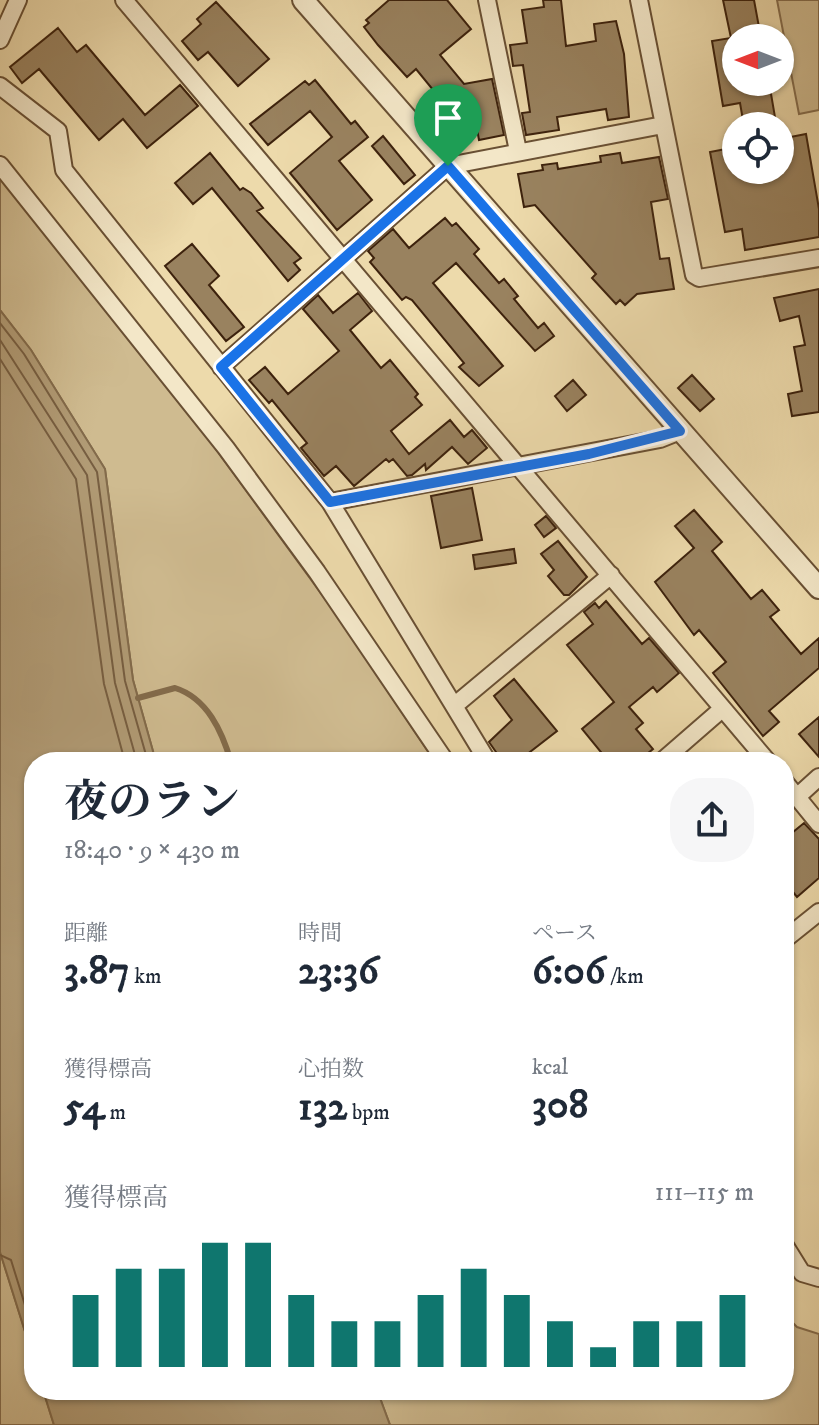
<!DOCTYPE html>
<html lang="ja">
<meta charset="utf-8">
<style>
:root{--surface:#fff;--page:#f6f6f7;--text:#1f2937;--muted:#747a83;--accent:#0f766e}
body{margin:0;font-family:"IM FELL DW Pica","Noto Serif JP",serif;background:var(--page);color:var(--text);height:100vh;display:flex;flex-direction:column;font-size:30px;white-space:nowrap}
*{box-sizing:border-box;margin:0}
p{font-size:26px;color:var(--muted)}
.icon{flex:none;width:44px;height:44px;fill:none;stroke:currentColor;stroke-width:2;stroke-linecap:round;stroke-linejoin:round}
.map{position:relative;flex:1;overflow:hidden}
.side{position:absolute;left:24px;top:752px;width:770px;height:648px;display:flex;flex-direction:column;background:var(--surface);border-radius:32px;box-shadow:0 2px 6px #0004}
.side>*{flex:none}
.needle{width:52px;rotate:270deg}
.buttons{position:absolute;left:722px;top:24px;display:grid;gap:16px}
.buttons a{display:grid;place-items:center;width:72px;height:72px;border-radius:50%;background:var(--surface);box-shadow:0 2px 6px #0004;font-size:40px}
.pin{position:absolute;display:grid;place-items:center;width:68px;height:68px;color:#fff;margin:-82px -34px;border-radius:50% 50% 50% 0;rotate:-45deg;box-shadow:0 0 8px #0007}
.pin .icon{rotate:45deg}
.round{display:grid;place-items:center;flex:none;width:84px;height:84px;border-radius:32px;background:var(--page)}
.overview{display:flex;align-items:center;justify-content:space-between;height:136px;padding:0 40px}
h1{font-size:44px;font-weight:700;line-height:60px}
.figures{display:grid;grid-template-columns:repeat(3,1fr);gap:12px;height:136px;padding:8px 40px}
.figures div{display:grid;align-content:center}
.figures b{font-size:40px;font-weight:700}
.figures small{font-size:22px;font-weight:400}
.figures p{font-size:22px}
.chart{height:224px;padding:16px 40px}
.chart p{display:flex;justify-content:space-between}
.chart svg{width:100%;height:144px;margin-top:8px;stroke:var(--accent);stroke-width:6}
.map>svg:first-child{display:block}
.green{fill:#cfbb90;stroke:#866e4e;stroke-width:2}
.water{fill:#b19b75;stroke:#836b4b;stroke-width:2}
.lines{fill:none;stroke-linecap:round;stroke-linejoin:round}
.shore{stroke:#775e41;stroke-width:2}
.stream{stroke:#836b4b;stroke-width:6}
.building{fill:#99825f;stroke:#3d220d;stroke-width:2}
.minor-casing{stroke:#695034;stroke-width:20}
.tertiary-casing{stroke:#695034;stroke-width:24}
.minor{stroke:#f3e7c8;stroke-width:16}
.tertiary{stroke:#f3e7c8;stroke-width:20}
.route-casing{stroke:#fff;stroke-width:16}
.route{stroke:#1a73e8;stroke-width:10}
</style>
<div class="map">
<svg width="819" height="1425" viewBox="0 0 819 1425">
<rect width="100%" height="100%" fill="#eddaab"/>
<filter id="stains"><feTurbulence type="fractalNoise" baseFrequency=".0025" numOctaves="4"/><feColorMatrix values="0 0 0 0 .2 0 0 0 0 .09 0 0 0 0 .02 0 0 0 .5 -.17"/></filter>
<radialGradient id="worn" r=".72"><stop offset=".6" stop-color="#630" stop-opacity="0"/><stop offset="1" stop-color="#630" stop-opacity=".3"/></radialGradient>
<path class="green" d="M777,0H819V110L799,114Z
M0,178L212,444L336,614L435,762H156L133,680L105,469L31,350L0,310Z
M0,1252L34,1360V1390H43L54,1425H0Z
M784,1314L797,1327L819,1334V1425H390L377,1390H784Z"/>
<path class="water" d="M0,310L31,350L105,469L133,680L156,762H34V1360L0,1252Z
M43,1390H377L390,1425H54Z"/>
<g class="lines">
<path class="shore" d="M0,323L24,354L97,472L125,681L148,762
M0,340L87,475L115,683L137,762
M0,359L76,479L104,684L125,762
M0,1255L11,1260L34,1334"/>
<path class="stream" d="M138,698L175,688C207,698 222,731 231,762"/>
</g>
<path class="building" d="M389,0H447L471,29L440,55L464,84L492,79L504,135L479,140L472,101L447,121L436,107L443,102L416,69L407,77L378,45L364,27L369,23L366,20Z
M543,0H561L566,46L596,41L594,24L616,21L624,54L629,117L608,120L606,109L557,117L559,130L526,135L522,113L530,112L523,65L513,66L510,45L527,43L522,10L544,7Z
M723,0H754L761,38H736V82H769L776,123L744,126L740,103L723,106L712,41L731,38Z
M216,2L269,59L238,86L208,52L198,60L182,41L201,24L197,19Z
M58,28L77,52L86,45L145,115L180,85L198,106L147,148L123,119L99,140L39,69L22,83L10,67Z
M315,80L351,124L355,121L368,137L339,161L372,200L337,230L290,173L332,137L310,111L268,145L250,124L305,81L309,85Z
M806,134L819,209V237L745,250L742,229L725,232L710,152L736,147V170H780V139Z
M383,136L415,175L404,184L372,146Z
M210,153L240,190L243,188L251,193L263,208L257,211L301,258L294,263L300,270L288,281L212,188L193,204L175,183Z
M620,153L622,163L659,157L668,199L651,202L660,259L669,258L674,289L637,294L625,305L620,300L616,304L592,278L596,274L535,205L524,207L518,174L543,170L542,165L557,163L558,169L601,162L600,156Z
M445,218L452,226L456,223L479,249L474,254L499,283L504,279L518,296L514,299L538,328L544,323L554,336L535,351L456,263L433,283L503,366L479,386L459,367L464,363L412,300L406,297L402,300L370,262L374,258L368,251L393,229L409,248Z
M192,244L219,276L209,285L244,327L226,341L165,266Z
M819,289V412L792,416L788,394L802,391L794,347L805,345L799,316L780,321L774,298Z
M358,293L372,311L350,330L381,368L390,360L418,394L415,397L422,405L391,431L409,454L450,420L464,437L472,430L487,448L468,464L452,447L426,470L425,464L412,475L407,476L393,459L389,462L386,459L354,486L336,466L324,476L301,448L307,443L272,400L269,403L249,380L265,367L288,394L339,351L303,309L318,295L333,313Z
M692,375L714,399L700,411L678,388Z
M573,380L586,395L567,411L555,396Z
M472,488L482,540L441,548L431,496Z
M694,510L722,542L712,551L751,599L762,590L779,610L770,617L801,654L819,638V668L769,711L779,722L763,736L713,673L726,662L699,630L694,635L655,582L694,548L675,526Z
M546,516L556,528L544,537L535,525Z
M558,541L587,577L569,595H564L548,576L554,570L541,554Z
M514,549L516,563L475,569L473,555Z
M606,601L642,644L649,638L679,673L657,692L653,687L629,707L643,723L636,729L653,749L637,762H609L582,729L614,702L567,645L593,624L584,612L595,603L599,608Z
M514,679L557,731L517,762H503L489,742L512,720L494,696Z
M819,717V757L799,734Z
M784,822L793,832L804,823L819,839V878L797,897L784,881Z"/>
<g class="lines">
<g class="minor-casing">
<path id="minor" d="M124,0L768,762
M487,0L518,151
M639,0L694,275L699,278L819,258
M0,40L18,0
M0,86L58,131L64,170L330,502L488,762
M0,165L226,448L317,572L446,762
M221,367L448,166L663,125
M330,502L660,439L680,431
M454,706L611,575
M661,762L722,709
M784,781L819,824
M798,796L819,777
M784,940L819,912
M784,1244L802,1273L819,1278"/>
</g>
<g class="tertiary-casing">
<path id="tertiary" d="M303,0L819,588"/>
</g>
<use href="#minor" class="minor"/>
<use href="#tertiary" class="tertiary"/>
</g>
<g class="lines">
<g class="route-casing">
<path id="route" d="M448,166L680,431L589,454L330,502L221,367Z"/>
</g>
<use href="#route" class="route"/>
</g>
<rect width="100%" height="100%" filter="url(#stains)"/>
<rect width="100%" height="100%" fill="url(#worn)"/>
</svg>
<div class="buttons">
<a><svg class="needle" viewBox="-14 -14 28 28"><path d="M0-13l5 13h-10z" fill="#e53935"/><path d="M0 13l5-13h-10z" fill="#747a83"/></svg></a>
<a><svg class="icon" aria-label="locate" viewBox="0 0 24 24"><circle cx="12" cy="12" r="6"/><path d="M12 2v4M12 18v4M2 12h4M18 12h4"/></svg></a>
</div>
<div class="pin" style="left:448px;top:166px;background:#1e9e55"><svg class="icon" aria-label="arrive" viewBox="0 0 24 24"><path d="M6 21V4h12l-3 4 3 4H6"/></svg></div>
<section class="side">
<div class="overview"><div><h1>夜のラン</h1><p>18:40 · 9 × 430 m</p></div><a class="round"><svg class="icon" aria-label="share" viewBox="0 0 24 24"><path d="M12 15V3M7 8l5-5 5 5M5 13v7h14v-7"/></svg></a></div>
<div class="figures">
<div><p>距離</p><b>3.87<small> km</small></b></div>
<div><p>時間</p><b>23:36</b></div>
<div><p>ペース</p><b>6:06<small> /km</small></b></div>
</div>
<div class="figures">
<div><p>獲得標高</p><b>54<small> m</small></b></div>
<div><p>心拍数</p><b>132<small> bpm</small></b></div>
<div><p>kcal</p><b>308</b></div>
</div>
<div class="chart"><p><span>獲得標高</span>111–115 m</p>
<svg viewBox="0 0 160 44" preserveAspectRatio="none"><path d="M5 44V22M15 44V14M25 44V14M35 44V6M45 44V6M55 44V22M65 44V30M75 44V30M85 44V22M95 44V14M105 44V22M115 44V30M125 44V38M135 44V30M145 44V30M155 44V22"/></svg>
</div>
</section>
</div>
